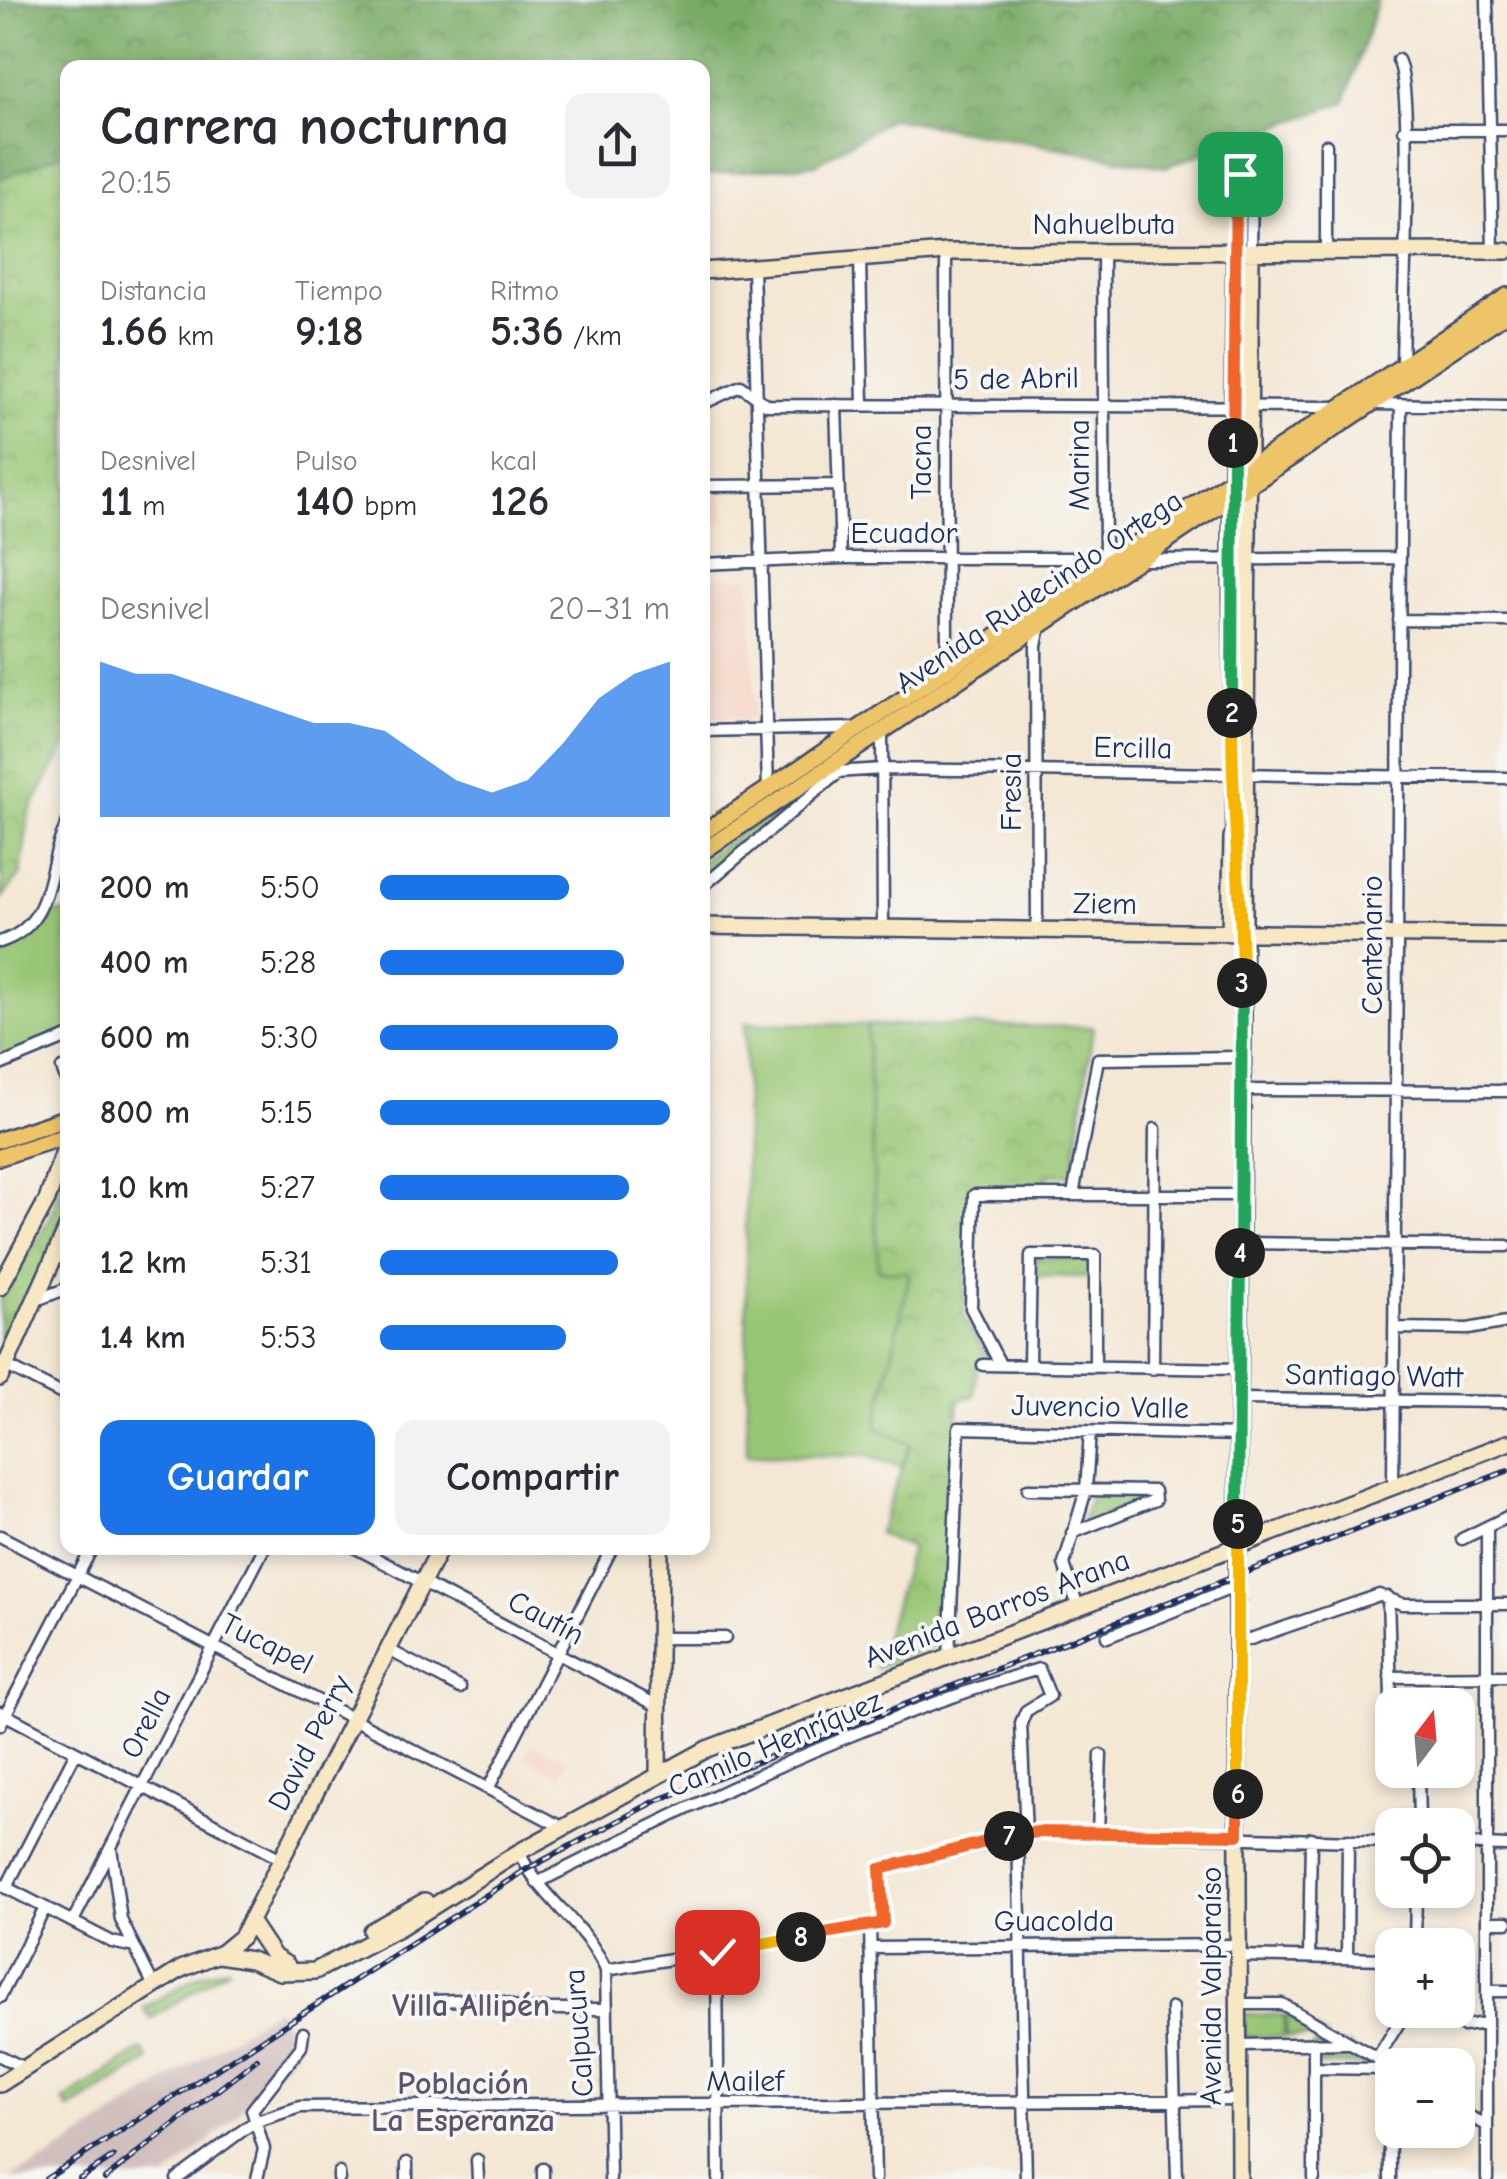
<!DOCTYPE html>
<html lang="es">
<meta charset="utf-8">
<style>
:root{--surface:#fff;--page:#f2f2f3;--text:#2b2b33;--muted:#7c7c81;--accent:#1a73e8}
body{margin:0;font-family:"Comic Neue",sans-serif;background:var(--page);color:var(--text);height:100vh;display:flex;flex-direction:column;font-size:38px;white-space:nowrap}
*{box-sizing:border-box;margin:0}
p{font-size:32px;color:var(--muted)}
.icon{flex:none;width:55px;height:55px;fill:none;stroke:currentColor;stroke-width:2;stroke-linecap:round;stroke-linejoin:round}
.map{position:relative;flex:1;overflow:hidden}
.details{position:absolute;left:60px;top:60px;width:650px;height:1495px;display:flex;flex-direction:column;background:var(--surface);border-radius:20px;box-shadow:0 5px 15px #0003}
.details>*{flex:none}
.needle{width:65px;rotate:16deg}
.controls{position:absolute;left:1375px;top:1688px;display:grid;gap:20px}
.controls a{display:grid;place-items:center;width:100px;height:100px;border-radius:20px;background:var(--surface);box-shadow:0 5px 15px #0003;font-size:50px}
.pin{position:absolute;display:grid;place-items:center;width:85px;height:85px;color:#fff;margin:-42px;border-radius:20px;box-shadow:0 5px 15px #0006}
.km{position:absolute;width:50px;height:50px;margin:-25px;border-radius:50%;background:#222;color:#fff;font-size:28px;line-height:50px;text-align:center}
.round{display:grid;place-items:center;flex:none;width:105px;height:105px;border-radius:20px;background:var(--page)}
.summary{display:flex;align-items:center;justify-content:space-between;height:170px;padding:0 40px}
h1{font-size:55px;font-weight:800;line-height:75px}
.figures{display:grid;grid-template-columns:repeat(3,1fr);gap:15px;height:170px;padding:10px 40px}
.figures div{display:grid;align-content:center}
.figures b{font-size:42px;font-weight:800}
.figures small{font-size:28px;font-weight:400}
.figures p{font-size:28px}
.chart{height:280px;padding:20px 40px}
.chart p{display:flex;justify-content:space-between}
.chart svg{width:100%;height:180px;margin-top:10px;fill:var(--accent);opacity:.7}
.primary-button{display:flex;gap:20px;margin-top:auto;padding:20px 40px}
.primary-button a{flex:1;height:115px;border-radius:20px;background:var(--accent);color:#fff;font-size:40px;font-weight:800;line-height:115px;text-align:center}
.primary-button a+a{background:var(--page);color:var(--text)}
ul{padding:0 40px;list-style:none;font-size:32px}
li{display:grid;grid-template-columns:160px 120px 1fr;align-items:center;height:75px}
li i{height:25px;border-radius:12px;background:var(--accent)}
.map>svg:first-child{display:block}
.built{fill:#f6d2c3}
.railway{fill:#d1bfbd}
.green{fill:#99c674;stroke:#5a7a69;stroke-width:2.5}
.forest{fill:url(#forest-crowns);stroke:#4a6d62;stroke-width:2.5}
.park{fill:url(#park-crowns);stroke:#5a7a69;stroke-width:2.5}
.lines{fill:none;stroke-linecap:round;stroke-linejoin:round}
.street-casing{stroke:#3c4b70;stroke-width:15}
.secondary-casing{stroke:#3c4b70;stroke-width:20}
.primary-casing{stroke:#3c4b70;stroke-width:20}
.street{stroke:#fff;stroke-width:10}
.secondary{stroke:#f8e7c3;stroke-width:15}
.primary{stroke:#eec469;stroke-width:15}
.rail-casing{stroke:#1b2f5e;stroke-width:6}
.rail{stroke:#f6f6f2;stroke-width:2.5;stroke-dasharray:8;stroke-linecap:butt}
.split-1-casing{stroke:#fff;stroke-width:20}
.split-2-casing{stroke:#fff;stroke-width:20}
.split-3-casing{stroke:#fff;stroke-width:20}
.split-4-casing{stroke:#fff;stroke-width:20}
.split-5-casing{stroke:#fff;stroke-width:20}
.split-6-casing{stroke:#fff;stroke-width:20}
.split-7-casing{stroke:#fff;stroke-width:20}
.split-8-casing{stroke:#fff;stroke-width:20}
.split-9-casing{stroke:#fff;stroke-width:20}
.split-1{stroke:#f0652b;stroke-width:12}
.split-2{stroke:#22a559;stroke-width:12}
.split-3{stroke:#f5b400;stroke-width:12}
.split-4{stroke:#22a559;stroke-width:12}
.split-5{stroke:#22a559;stroke-width:12}
.split-6{stroke:#f5b400;stroke-width:12}
.split-7{stroke:#f0652b;stroke-width:12}
.split-8{stroke:#f0652b;stroke-width:12}
.split-9{stroke:#f5b400;stroke-width:12}
.labels{text-anchor:middle;dominant-baseline:central;stroke-width:8;stroke-linejoin:round;paint-order:stroke}
.street-label{font-size:30px;fill:#1b2f5e;stroke:#f6f6f2}
.neighbourhood-label{font-size:32px;font-weight:bold;fill:#5e536d;stroke:#f6f6f2}
</style>
<div class="map">
<svg width="1507" height="2179" viewBox="0 0 1507 2179">
<defs>
<pattern id="forest-crowns" width="20" height="18" patternUnits="userSpaceOnUse" patternTransform="scale(2.5)"><rect width="20" height="18" fill="#7aab66"/><path d="M2 6a3 3 0 1 1 6 0M12 15a3 3 0 1 1 6 0" fill="none" stroke="#638c57"/></pattern>
<pattern id="park-crowns" width="20" height="18" patternUnits="userSpaceOnUse" patternTransform="scale(2.5)"><rect width="20" height="18" fill="#99c674"/><path d="M2 6a3 3 0 1 1 6 0M12 15a3 3 0 1 1 6 0" fill="none" stroke="#83aa67"/></pattern>
</defs>
<rect width="100%" height="100%" fill="#f6f6f2"/>
<filter id="ink" filterUnits="userSpaceOnUse"><feTurbulence type="fractalNoise" baseFrequency=".01" numOctaves="2"/><feDisplacementMap in="SourceGraphic" scale="20" xChannelSelector="R" yChannelSelector="G"/><feConvolveMatrix kernelMatrix="1 2 1 2 8 2 1 2 1" color-interpolation-filters="sRGB"/></filter>
<filter id="wash" filterUnits="userSpaceOnUse"><feTurbulence type="fractalNoise" baseFrequency=".0048" numOctaves="4" result="noise"/><feDisplacementMap in="SourceGraphic" scale="40" xChannelSelector="R" yChannelSelector="G"/><feGaussianBlur stdDeviation="2.25" result="paint"/><feColorMatrix in="noise" values="0 0 0 0 0 0 0 0 0 0 0 0 0 0 0 0 0 1.4 0 .05"/><feComposite in="paint" operator="in"/></filter>
<g filter="url(#wash)">
<rect width="100%" height="100%" fill="#f4e7d4"/>
<path class="built" d="M702,494H723V525H703Z
M750,577L755,719L703,720V578Z
M532,1744L569,1759L561,1775L525,1758Z"/>
<path class="railway" d="M277,2008L297,2050L229,2123L166,2179H8L48,2159Z"/>
<path class="green" d="M820,776H829L703,873V859Z
M67,912V1035L0,1063V950L42,930L49,913Z
M745,1023L867,1025L878,1270L910,1272L876,1428L911,1444L901,1467L866,1456L747,1455Z
M1034,1258L1092,1259V1277L1034,1276Z
M1091,1494L1148,1495L1149,1497L1081,1526Z
M230,1967L151,2019L144,2008L202,1974Z
M1244,2014L1284,2015V2037H1244Z
M1286,2015L1326,2037H1286Z
M1313,2046H1349L1367,2065H1313Z
M142,2049L149,2060L69,2110L63,2101Z"/>
<path class="forest" d="M0,0H1378L1345,102L1165,167L891,118L816,164L703,175L702,68H68L67,711L0,876Z"/>
<path class="park" d="M67,151V744L29,813L21,874L2,898L0,179Z
M867,1025L1093,1027L1073,1175H1047L1046,1189H970L964,1317L990,1362H977L974,1396L959,1399L945,1641L876,1668L911,1548L878,1533L911,1444L876,1428L910,1273L878,1270Z
M67,1159V1213L0,1369V1301L51,1216Z"/>
</g>
<g filter="url(#ink)">
<g class="lines">
<g class="street-casing">
<path id="street" d="M1487,0L1493,251
M1398,60C1415,91 1402,316 1402,367
M1404,130H1507
M1326,145V251
M1103,251L1105,558
M1235,251V182L1243,174L1252,181L1251,251
M946,252L947,671
M860,258L863,405
M753,267L768,790
M702,404L741,386L767,405L1341,407
M1372,404L1507,406
M836,405L841,558
M702,486L837,485
M1142,560L1400,558
M702,564L841,558H1105
M1399,620L1507,621
M702,731L856,728
M882,731L883,929
M820,773L882,769L1507,778
M702,887L838,773
M1037,931L1036,645L1040,627
M0,942C57,924 44,866 68,822
M0,1065L68,1037
M62,1068L68,1086
M1241,1090L1507,1091
M1073,1195L1098,1059L1241,1057
M1240,1243L1507,1246
M36,1300L68,1288
M1394,1328L1468,1329L1507,1322
M1,1363L68,1397
M1000,1364L971,1308L974,1195H1240
M983,1365L1240,1369
M1029,1365L1031,1255H1095V1367
M1153,1369L1155,1129
M1240,1399L1507,1402
M1393,1487L1401,405
M1028,1489L1154,1491L1155,1500L1072,1533
M1487,1528V2179
M0,1536L562,1827
M1462,1539L1507,1517
M356,1548L658,1706
M1388,1597L1392,1730
M1078,1607L1064,1564L1086,1490L1090,1432
M1107,1637L1237,1586
M659,1638H725
M1236,1644L1379,1595L1402,1604H1507
M389,1650L460,1688
M949,1657L959,1428L1240,1435
M1390,1677L1507,1676
M0,1712L281,1859
M0,1725L92,1548
M1418,1770L1419,1825
M489,1787L612,1548
M1098,1832L1101,1755
M1018,1834L1026,2179
M1458,1844L1507,1846
M111,1848L121,1920L154,1986
M519,1852C540,1897 586,1925 606,1970L610,2179
M537,1883C699,1801 863,1720 1039,1669L1050,1696L1026,1711L1021,1723L1026,1833
M1,1885L112,1942L130,1946
M6,1888L76,1752
M73,1921L264,1548
M1487,1922H1507
M870,1925L875,2179
M1415,1945L1416,1890
M870,1948L1238,1945
M717,1952L719,2179
M1238,1956L1392,1959
M1309,1957L1311,1838
M1347,1958L1348,1840
M606,1970L883,1923L880,1869L1038,1832L1392,1842
M1487,1991H1507
M0,1997L45,1908
M432,2001L492,1999L521,2009H607
M1238,2004H1282L1377,2058L1392,2082
M1172,2008L1177,2179
M1428,2010L1463,2026L1487,2023
M1314,2043V2179
M1238,2045L1347,2043
M0,2056L24,2068
M1377,2058L1407,2010
M1314,2068L1384,2069
M1389,2081L1390,2179
M1458,2111L1487,2125
M477,2160L478,2179
M407,2163V2179
M543,2169V2179
M339,2173V2179
M177,2179L254,2122L300,2107L1239,2100
M257,2179L264,2149L252,2110L301,2047L303,2033"/>
</g>
<g class="secondary-casing">
<path id="secondary" d="M702,271L946,252L1507,251
M1235,844L1231,560L1235,251
M702,926L1507,936
M1230,933L1232,837
M0,1287L47,1200L68,1139
M0,1378L68,1226
M658,1773L660,1548
M250,1921L274,1957L287,1965
M371,1931L425,1901
M219,1955L251,1960L280,1972L315,1971L402,1926L519,1852L707,1749L1507,1443
M219,1955L241,1937L250,1921L440,1548
M0,2084L181,1969L224,1952
M1239,2179L1237,1592L1251,251"/>
</g>
<g class="primary-casing">
<path id="primary" d="M702,833L1507,296
M702,852L1507,313
M0,1140L68,1117
M0,1157L68,1135"/>
</g>
<use href="#street" class="street"/>
<use href="#secondary" class="secondary"/>
<use href="#primary" class="primary"/>
<g class="rail-casing">
<path id="rail" d="M46,2179L527,1869L656,1801L1507,1471
M80,2179L113,2157
M105,2179L257,2059"/>
</g>
<use href="#rail" class="rail"/>
</g>
</g>
<g class="lines" filter="url(#ink)">
<g class="split-1-casing">
<path id="split-1" d="M1233,443L1236,182L1240,174"/>
</g>
<g class="split-2-casing">
<path id="split-2" d="M1232,713L1233,443"/>
</g>
<g class="split-3-casing">
<path id="split-3" d="M1232,713C1231,804 1242,893 1242,983"/>
</g>
<g class="split-4-casing">
<path id="split-4" d="M1240,1253L1242,983"/>
</g>
<g class="split-5-casing">
<path id="split-5" d="M1238,1524L1240,1253"/>
</g>
<g class="split-6-casing">
<path id="split-6" d="M1238,1794V1524"/>
</g>
<g class="split-7-casing">
<path id="split-7" d="M1009,1836L1038,1832L1238,1835V1794"/>
</g>
<g class="split-8-casing">
<path id="split-8" d="M801,1937L883,1923L880,1869L1009,1836"/>
</g>
<g class="split-9-casing">
<path id="split-9" d="M717,1952L801,1937"/>
</g>
<use href="#split-1" class="split-1"/>
<use href="#split-2" class="split-2"/>
<use href="#split-3" class="split-3"/>
<use href="#split-4" class="split-4"/>
<use href="#split-5" class="split-5"/>
<use href="#split-6" class="split-6"/>
<use href="#split-7" class="split-7"/>
<use href="#split-8" class="split-8"/>
<use href="#split-9" class="split-9"/>
</g>
<g class="labels">
<g class="street-label">
<text x="1104" y="224">Nahuelbuta</text>
<text transform="translate(1016 379) rotate(-1)">5 de Abril</text>
<text transform="translate(921 462) rotate(-90)">Tacna</text>
<text transform="translate(1079 465) rotate(-90)">Marina</text>
<text x="904" y="533">Ecuador</text>
<text transform="translate(1039 592) rotate(-34)">Avenida Rudecindo Ortega</text>
<text transform="translate(1133 748) rotate(1)">Ercilla</text>
<text transform="translate(1011 792) rotate(-90)">Fresia</text>
<text transform="translate(1105 904) rotate(1)">Ziem</text>
<text transform="translate(1372 945) rotate(-90)">Centenario</text>
<text transform="translate(1374 1376) rotate(1)">Santiago Watt</text>
<text transform="translate(1100 1407) rotate(1)">Juvencio Valle</text>
<text transform="translate(997 1609) rotate(-21)">Avenida Barros Arana</text>
<text transform="translate(546 1618) rotate(28)">Cautín</text>
<text transform="translate(267 1644) rotate(27)">Tucapel</text>
<text transform="translate(146 1723) rotate(-63)">Orella</text>
<text transform="translate(310 1743) rotate(-63)">David Perry</text>
<text transform="translate(775 1744) rotate(-23)">Camilo Henríquez</text>
<text x="1054" y="1921">Guacolda</text>
<text transform="translate(1211 1986) rotate(-90)">Avenida Valparaíso</text>
<text transform="translate(579 2033) rotate(-94)">Calpucura</text>
<text x="745" y="2081">Mailef</text>
</g>
<g class="neighbourhood-label">
<text x="471" y="2005">Villa Allipén</text>
<text x="463" y="2083">Población<tspan x="463" dy="37">La Esperanza</tspan></text>
</g>
</g>
</svg>
<div class="controls">
<a><svg class="needle" viewBox="-14 -14 28 28"><path d="M0-13l5 13h-10z" fill="#e53935"/><path d="M0 13l5-13h-10z" fill="#7c7c81"/></svg></a>
<a><svg class="icon" aria-label="locate" viewBox="0 0 24 24"><circle cx="12" cy="12" r="6"/><path d="M12 2v4M12 18v4M2 12h4M18 12h4"/></svg></a>
<a>+</a>
<a>−</a>
</div>
<div class="pin" style="left:1240px;top:174px;background:#1e9e55"><svg class="icon" aria-label="arrive" viewBox="0 0 24 24"><path d="M6 21V4h12l-3 4 3 4H6"/></svg></div>
<div class="pin" style="left:717px;top:1952px;background:#d93025"><svg class="icon" aria-label="check" viewBox="0 0 24 24"><path d="M5 12l5 5 9-10"/></svg></div>
<b class="km" style="left:1233px;top:443px">1</b>
<b class="km" style="left:1232px;top:713px">2</b>
<b class="km" style="left:1242px;top:983px">3</b>
<b class="km" style="left:1240px;top:1253px">4</b>
<b class="km" style="left:1238px;top:1524px">5</b>
<b class="km" style="left:1238px;top:1794px">6</b>
<b class="km" style="left:1009px;top:1836px">7</b>
<b class="km" style="left:801px;top:1937px">8</b>
<section class="details">
<div class="summary"><div><h1>Carrera nocturna</h1><p>20:15</p></div><a class="round"><svg class="icon" aria-label="share" viewBox="0 0 24 24"><path d="M12 15V3M7 8l5-5 5 5M5 13v7h14v-7"/></svg></a></div>
<div class="figures">
<div><p>Distancia</p><b>1.66<small> km</small></b></div>
<div><p>Tiempo</p><b>9:18</b></div>
<div><p>Ritmo</p><b>5:36<small> /km</small></b></div>
</div>
<div class="figures">
<div><p>Desnivel</p><b>11<small> m</small></b></div>
<div><p>Pulso</p><b>140<small> bpm</small></b></div>
<div><p>kcal</p><b>126</b></div>
</div>
<div class="chart"><p><span>Desnivel</span>20–31 m</p>
<svg viewBox="0 0 160 44" preserveAspectRatio="none"><path d="M0 44V6L10 9L20 9L30 12L40 15L50 18L60 21L70 21L80 23L90 29L100 35L110 38L120 35L130 26L140 15L150 9L160 6V44z"/></svg>
</div>
<ul>
<li><b>200 m</b>5:50<i style="width:65%"></i></li>
<li><b>400 m</b>5:28<i style="width:84%"></i></li>
<li><b>600 m</b>5:30<i style="width:82%"></i></li>
<li><b>800 m</b>5:15<i style="width:100%"></i></li>
<li><b>1.0 km</b>5:27<i style="width:86%"></i></li>
<li><b>1.2 km</b>5:31<i style="width:82%"></i></li>
<li><b>1.4 km</b>5:53<i style="width:64%"></i></li>
</ul>
<div class="primary-button"><a>Guardar</a><a>Compartir</a></div>
</section>
</div>
